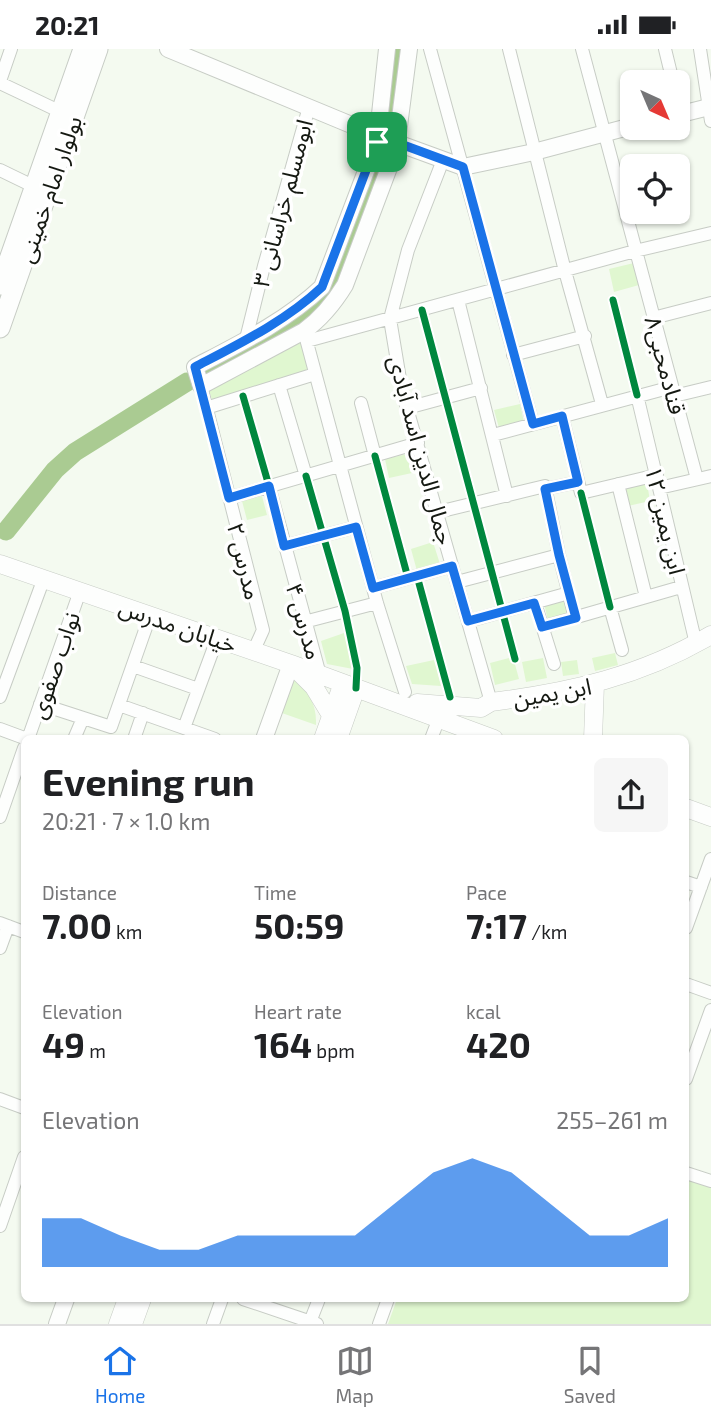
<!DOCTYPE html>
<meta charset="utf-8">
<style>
:root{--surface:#fff;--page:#f6f6f6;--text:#202124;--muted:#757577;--line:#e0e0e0;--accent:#1a73e8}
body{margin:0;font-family:"Exo 2","Noto Sans Arabic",sans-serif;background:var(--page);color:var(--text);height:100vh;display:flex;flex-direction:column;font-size:26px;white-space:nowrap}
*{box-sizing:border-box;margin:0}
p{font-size:23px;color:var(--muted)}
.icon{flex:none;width:38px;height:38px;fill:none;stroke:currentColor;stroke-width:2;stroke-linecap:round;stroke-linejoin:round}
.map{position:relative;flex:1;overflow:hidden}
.sheet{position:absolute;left:21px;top:686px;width:668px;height:567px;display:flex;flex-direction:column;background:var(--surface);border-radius:10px;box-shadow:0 2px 5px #0004}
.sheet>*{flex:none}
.needle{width:46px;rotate:136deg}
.controls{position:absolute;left:620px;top:21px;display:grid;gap:14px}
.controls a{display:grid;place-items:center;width:70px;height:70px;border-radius:10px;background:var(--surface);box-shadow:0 2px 5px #0004;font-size:35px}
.pin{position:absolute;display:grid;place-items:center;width:60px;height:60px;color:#fff;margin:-30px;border-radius:14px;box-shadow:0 4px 10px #0006}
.round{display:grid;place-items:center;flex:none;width:74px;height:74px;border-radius:10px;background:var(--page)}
.head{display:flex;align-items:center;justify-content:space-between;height:119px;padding:0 21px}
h1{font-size:38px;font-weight:700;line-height:52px}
.figures{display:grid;grid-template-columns:repeat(3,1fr);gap:10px;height:119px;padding:7px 21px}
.figures div{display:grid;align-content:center}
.figures b{font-size:35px;font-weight:700}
.figures small{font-size:19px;font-weight:400}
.figures p{font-size:19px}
.chart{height:196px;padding:14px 21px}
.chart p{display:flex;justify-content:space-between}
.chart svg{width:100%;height:126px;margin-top:7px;fill:var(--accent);opacity:.7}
.status{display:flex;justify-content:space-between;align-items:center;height:49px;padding:0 35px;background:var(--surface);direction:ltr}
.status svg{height:19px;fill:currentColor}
.tabs{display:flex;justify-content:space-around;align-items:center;height:98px;border-top:2px solid var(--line);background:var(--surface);font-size:19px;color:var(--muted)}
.tabs a{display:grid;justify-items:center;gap:4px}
.tabs .active{color:var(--accent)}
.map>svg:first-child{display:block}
.green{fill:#e0f7d0}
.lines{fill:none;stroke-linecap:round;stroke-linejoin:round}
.river{stroke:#aacb92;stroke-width:19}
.minor-casing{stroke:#c7ccc5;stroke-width:14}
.tertiary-casing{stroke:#c7ccc5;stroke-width:18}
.secondary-casing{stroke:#c7ccc5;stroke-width:19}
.primary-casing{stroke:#c7ccc5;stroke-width:21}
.minor{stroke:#fdfefd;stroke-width:12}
.tertiary{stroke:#fdfefd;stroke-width:16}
.secondary{stroke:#fdfefd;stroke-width:18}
.primary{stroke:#fdfefd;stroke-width:19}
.cycleway-casing{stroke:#fff;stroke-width:11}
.cycleway{stroke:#00873e;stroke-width:7}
.route-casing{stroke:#fff;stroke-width:14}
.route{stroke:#1a73e8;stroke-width:9}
.labels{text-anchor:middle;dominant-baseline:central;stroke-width:7;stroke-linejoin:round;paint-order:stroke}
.street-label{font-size:23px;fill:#151912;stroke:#fff}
</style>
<div class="status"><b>20:21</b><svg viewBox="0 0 49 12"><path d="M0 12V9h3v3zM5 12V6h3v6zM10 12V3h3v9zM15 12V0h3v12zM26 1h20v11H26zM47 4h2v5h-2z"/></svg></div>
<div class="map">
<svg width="711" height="1275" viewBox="0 0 711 1275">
<rect width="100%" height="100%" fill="#f4faf0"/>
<path class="green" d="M634,214L639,236L614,243L609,220Z
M301,291L311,322L212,351L208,337Z
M520,355L524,373L499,379L494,361Z
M407,405L412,424L389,429L385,410Z
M647,434L650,452L628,457L624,439Z
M262,447L267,466L247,471L242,452Z
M433,493L440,515L417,522L411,500Z
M566,548L571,566L548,572L544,554Z
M344,584L353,620L327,615L321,592Z
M615,604L618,616L595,622L592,609Z
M513,608L519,630L495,636L490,614Z
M543,609L547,629L526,633L522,613Z
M434,611L441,637L412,635L406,617Z
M577,611L579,625L563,627L561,613Z
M291,628C308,640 317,655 316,676L279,663Z
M686,1130L711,1139V1275H388L397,1250H686Z"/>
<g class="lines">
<path class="river" d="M390,80L397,0
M208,321L292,273L322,249L336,231L383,103
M6,482L55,421L75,403L187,333"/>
<g class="minor-casing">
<path id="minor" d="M430,0L533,375
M509,0L565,222L602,355
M582,0L697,430
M665,0L673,33
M700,0L711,72
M0,32L11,0
M0,34L61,63
M677,52L680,65
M443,111L408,201L390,270L402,342L491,653
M0,121L35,138
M458,251L507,447
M653,269L711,254
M305,286L377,554L405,643
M246,290L264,217L309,58
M307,292L635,202L711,184
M513,306L585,287
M279,336L306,427
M201,337L263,581L253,603
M637,346L696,595
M674,347L711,338
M361,354L375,407
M206,359L315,325
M407,359L481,339
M562,367L581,444L657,426
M493,386L672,338
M618,435L646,548
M269,437L320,626
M659,439L711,427
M545,440L578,433
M229,449L418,394
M438,463L545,437L559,506L575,569
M284,497L356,478
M457,533L559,506
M373,539L452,517
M535,554L554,615
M610,558L622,601
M469,572L569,544
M304,573L377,554
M542,578L681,538
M133,617L198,640
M0,648L44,529
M40,655L111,678L150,567
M119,656L215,690
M184,679L217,590
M0,680L27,690
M28,690L80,542
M74,690L83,669
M134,690L143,664
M431,690L439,669
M0,768L24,699
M686,833L701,838
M0,874L24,883
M686,879L711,810
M0,899L8,877
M686,935L711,944
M686,1030L711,961
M0,1050L24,1059
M686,1124L711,1132
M0,1177L24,1108
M243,1250L317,1275
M310,1273L319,1250
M213,1275L222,1250
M379,1275L388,1250"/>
</g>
<g class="tertiary-casing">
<path id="tertiary" d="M168,0L378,87L463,118L534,103L632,77
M387,0L377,93L322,238C286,272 239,295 195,318L201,337L304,282C322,269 334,254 345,236L396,100L409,0
M677,66L709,58
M264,690L291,615
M57,1275L66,1250"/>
</g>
<g class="secondary-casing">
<path id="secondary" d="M0,515L291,615L494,690
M296,620L314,638L331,666
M417,654L481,659L491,653C571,643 641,627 711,586
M323,690L343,634
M338,690L356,639
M593,690L595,635
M686,759L711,768
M118,1275L127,1250
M133,1275L142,1250"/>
</g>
<g class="primary-casing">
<path id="primary" d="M0,236L83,0
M0,279L98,0"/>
</g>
<use href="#minor" class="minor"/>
<use href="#tertiary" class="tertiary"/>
<use href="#secondary" class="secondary"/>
<use href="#primary" class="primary"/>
<g class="cycleway-casing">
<path id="cycleway" d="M613,251L637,346
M422,261L515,610
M243,347L269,437
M375,407L408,529
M306,427L345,562L357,619L356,639
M581,444L610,558
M417,527L450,648"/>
</g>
<use href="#cycleway" class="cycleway"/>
</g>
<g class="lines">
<g class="route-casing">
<path id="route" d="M379,87L463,118L533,375L562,367L578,433L545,440L559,506L576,569L542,578L534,554L468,572L452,517L373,539L356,478L284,497L269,437L229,449L195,318C239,295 286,272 322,238Z"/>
</g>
<use href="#route" class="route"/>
</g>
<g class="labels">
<g class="street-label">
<text transform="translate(49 140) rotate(-71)">بولوار امام خمینی</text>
<text transform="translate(282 154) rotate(-75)">ابومسلم خراسانی ۳</text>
<text transform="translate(666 316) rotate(75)">قنادمحبی۸</text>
<text transform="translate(422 401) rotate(75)">جمال الدین اسد آبادی</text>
<text transform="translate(666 471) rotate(77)">ابن یمین ۱۲</text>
<text transform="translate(245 512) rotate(76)">مدرس ۲</text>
<text transform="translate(305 572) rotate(74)">مدرس ۴</text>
<text transform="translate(178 576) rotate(19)">خیابان مدرس</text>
<text transform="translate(54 616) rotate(-71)">نواب صفوی</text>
<text transform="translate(552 643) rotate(-10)">ابن یمین</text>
</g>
</g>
</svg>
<div class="controls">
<a><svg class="needle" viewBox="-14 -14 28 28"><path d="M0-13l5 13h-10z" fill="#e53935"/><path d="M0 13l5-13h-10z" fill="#757577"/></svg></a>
<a><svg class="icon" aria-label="locate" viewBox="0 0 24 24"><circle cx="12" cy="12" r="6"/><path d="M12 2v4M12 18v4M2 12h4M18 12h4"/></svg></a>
</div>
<div class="pin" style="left:377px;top:93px;background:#1e9e55"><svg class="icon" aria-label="arrive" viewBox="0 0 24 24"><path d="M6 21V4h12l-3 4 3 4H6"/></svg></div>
<section class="sheet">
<div class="head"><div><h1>Evening run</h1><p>20:21 · 7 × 1.0 km</p></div><a class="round"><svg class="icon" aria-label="share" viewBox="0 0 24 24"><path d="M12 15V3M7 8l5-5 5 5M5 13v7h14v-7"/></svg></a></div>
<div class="figures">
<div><p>Distance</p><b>7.00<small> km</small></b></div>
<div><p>Time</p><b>50:59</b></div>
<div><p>Pace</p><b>7:17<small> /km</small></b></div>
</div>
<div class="figures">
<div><p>Elevation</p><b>49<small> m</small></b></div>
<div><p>Heart rate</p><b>164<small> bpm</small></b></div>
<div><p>kcal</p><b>420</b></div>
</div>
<div class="chart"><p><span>Elevation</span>255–261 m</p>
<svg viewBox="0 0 160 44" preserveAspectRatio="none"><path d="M0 44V27L10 27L20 33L30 38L40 38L50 33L60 33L70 33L80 33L90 22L100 11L110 6L120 11L130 22L140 33L150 33L160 27V44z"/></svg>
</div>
</section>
</div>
<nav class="tabs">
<a class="active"><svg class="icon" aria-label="home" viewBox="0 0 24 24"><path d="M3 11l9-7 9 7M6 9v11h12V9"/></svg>Home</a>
<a><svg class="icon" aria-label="map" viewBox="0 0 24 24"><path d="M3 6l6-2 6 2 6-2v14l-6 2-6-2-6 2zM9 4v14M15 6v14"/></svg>Map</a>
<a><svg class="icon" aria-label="saved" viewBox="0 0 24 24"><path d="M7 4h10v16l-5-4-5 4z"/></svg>Saved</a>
</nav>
